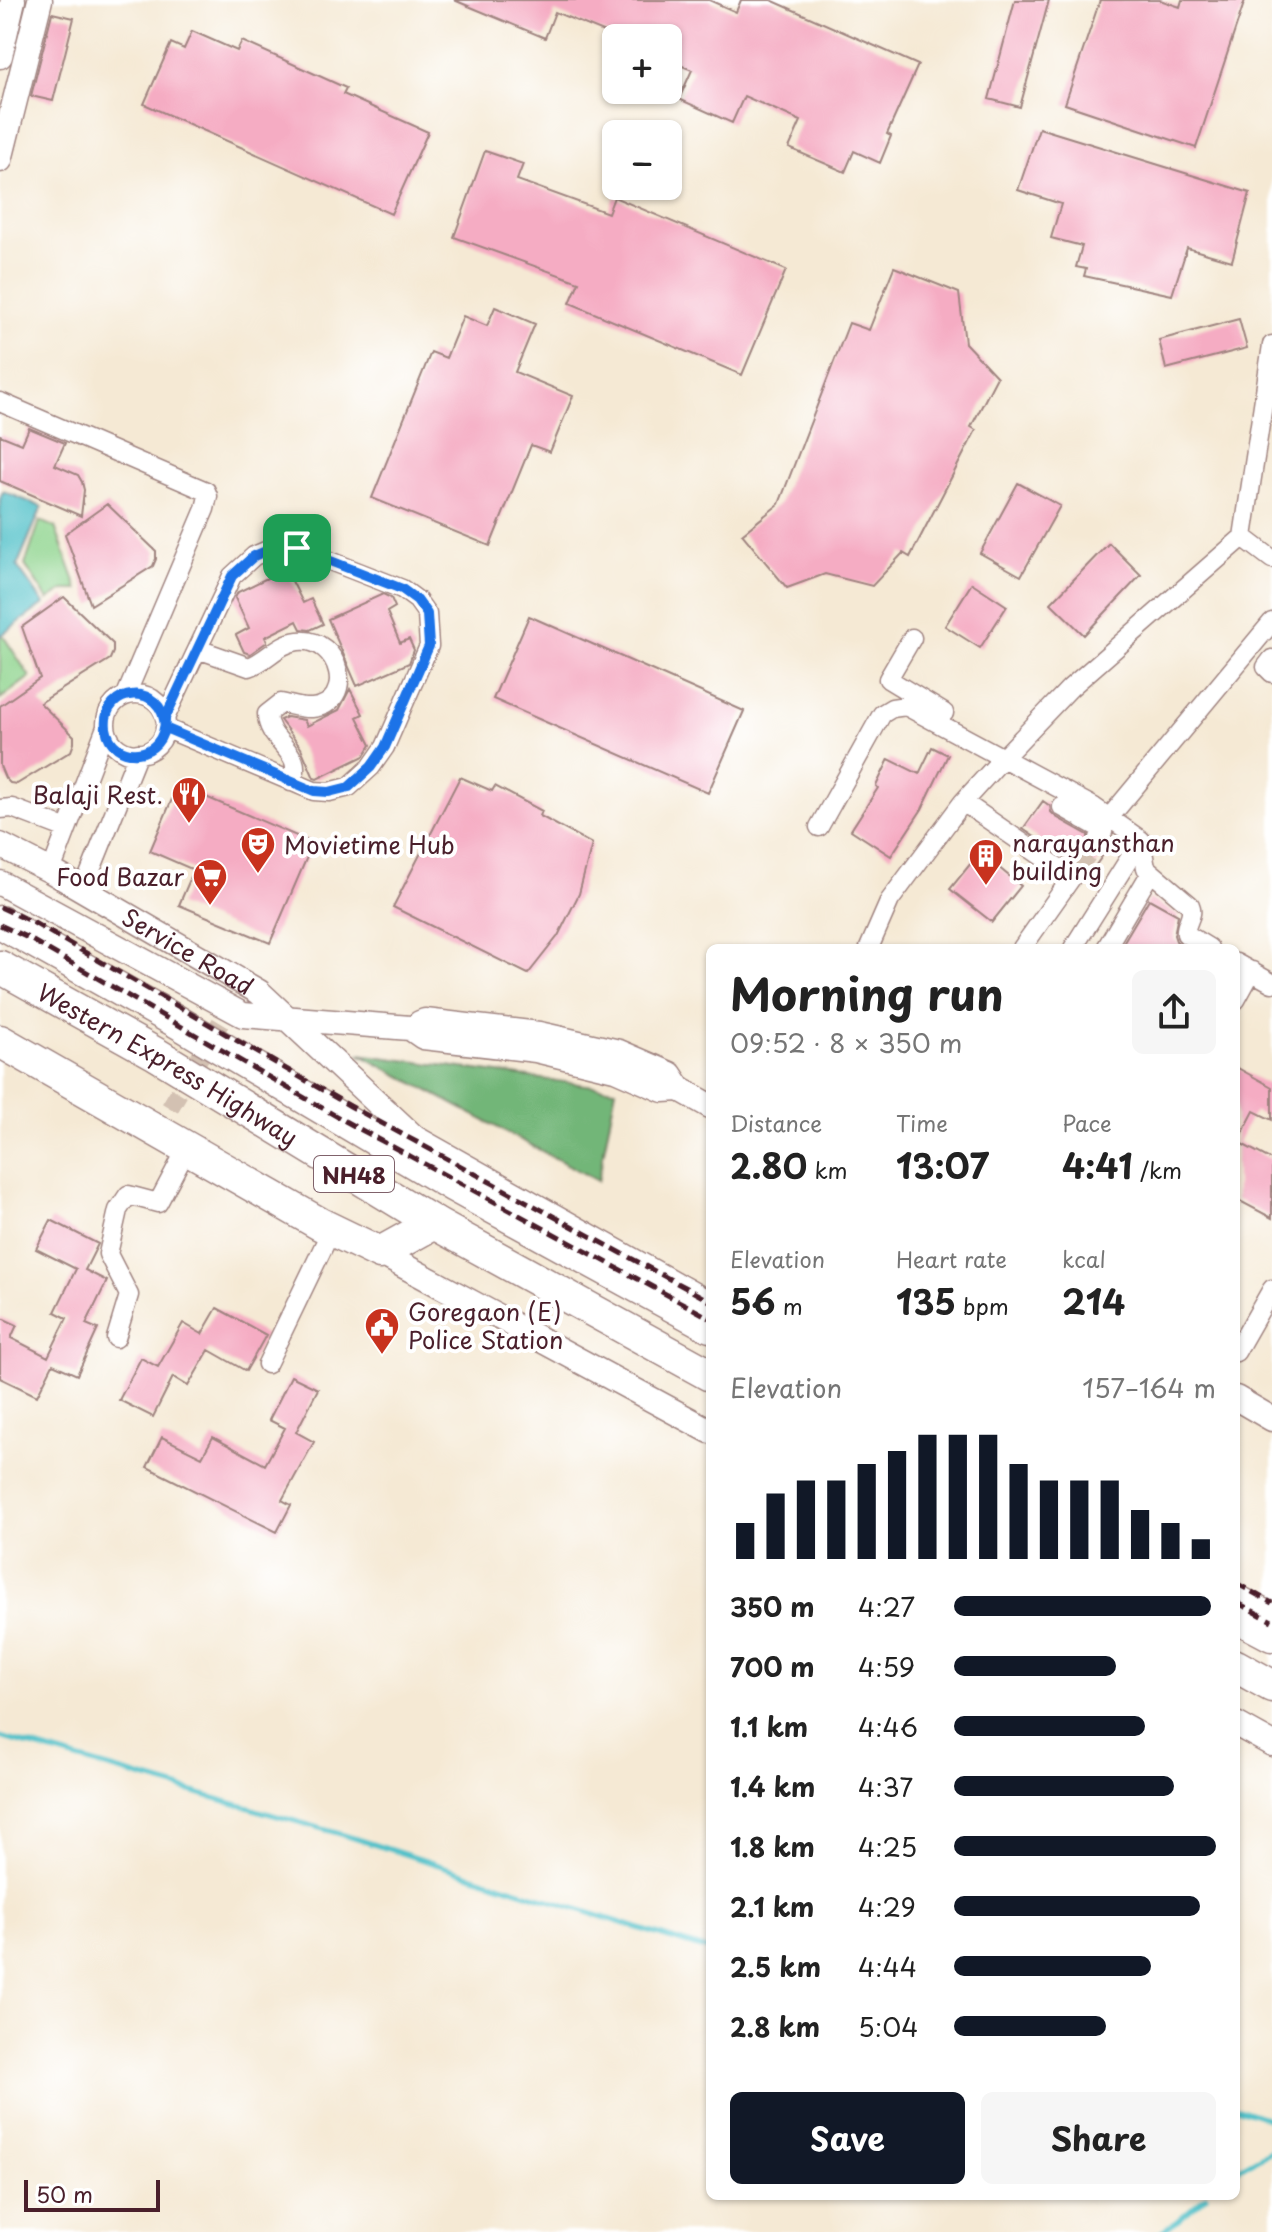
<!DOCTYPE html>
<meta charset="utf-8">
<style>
:root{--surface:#fff;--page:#f6f6f6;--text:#222;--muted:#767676;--accent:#111827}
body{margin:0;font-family:"Playpen Sans",sans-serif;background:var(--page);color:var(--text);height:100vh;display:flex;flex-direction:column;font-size:30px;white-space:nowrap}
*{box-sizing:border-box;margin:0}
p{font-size:26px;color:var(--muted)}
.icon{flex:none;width:44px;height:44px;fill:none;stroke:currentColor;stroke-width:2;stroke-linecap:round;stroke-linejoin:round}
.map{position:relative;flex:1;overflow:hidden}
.panel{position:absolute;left:706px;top:944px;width:534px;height:1256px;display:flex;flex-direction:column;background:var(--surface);border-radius:12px;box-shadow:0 2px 6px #0004}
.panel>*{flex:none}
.tools{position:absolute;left:602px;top:24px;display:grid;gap:16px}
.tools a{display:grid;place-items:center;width:80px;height:80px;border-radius:12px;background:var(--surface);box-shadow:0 2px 6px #0004;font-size:40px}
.scale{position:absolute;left:24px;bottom:20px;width:136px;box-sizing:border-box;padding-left:8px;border:4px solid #4a1f2b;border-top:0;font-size:22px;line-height:28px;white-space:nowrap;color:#4a1f2b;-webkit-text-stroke:6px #fff;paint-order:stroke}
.pin{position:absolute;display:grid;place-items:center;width:68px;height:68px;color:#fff;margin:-34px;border-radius:16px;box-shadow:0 4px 12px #0006}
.round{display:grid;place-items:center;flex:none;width:84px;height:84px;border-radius:12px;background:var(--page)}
.overview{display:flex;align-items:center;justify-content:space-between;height:136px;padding:0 24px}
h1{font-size:44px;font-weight:700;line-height:60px}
.metrics{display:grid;grid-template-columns:repeat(3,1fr);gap:12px;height:136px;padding:8px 24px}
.metrics div{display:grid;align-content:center}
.metrics b{font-size:34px;font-weight:700}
.metrics small{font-size:22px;font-weight:400}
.metrics p{font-size:22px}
.chart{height:224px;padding:16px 24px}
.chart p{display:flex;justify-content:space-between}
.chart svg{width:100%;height:144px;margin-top:8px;stroke:var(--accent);stroke-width:6}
.action{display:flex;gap:16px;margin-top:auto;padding:16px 24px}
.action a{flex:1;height:92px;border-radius:12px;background:var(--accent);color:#fff;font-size:32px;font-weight:700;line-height:92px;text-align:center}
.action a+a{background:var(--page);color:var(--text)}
ul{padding:0 24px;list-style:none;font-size:26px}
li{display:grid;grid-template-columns:128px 96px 1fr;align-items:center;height:60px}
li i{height:20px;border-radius:10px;background:var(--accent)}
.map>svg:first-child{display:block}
.green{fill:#8ed48d;stroke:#6c7a5c;stroke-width:2}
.forest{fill:#72b678;stroke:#5e6a52;stroke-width:2}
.water{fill:#53c1c9;stroke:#4e707a;stroke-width:2}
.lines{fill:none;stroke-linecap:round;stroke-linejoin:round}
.stream{stroke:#53c1c9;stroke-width:5}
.building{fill:#f5acc3}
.street-tunnel{stroke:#d3c1b2;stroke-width:18;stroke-dasharray:18 9;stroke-linecap:butt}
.street-casing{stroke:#a08480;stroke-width:21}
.secondary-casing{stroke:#a08480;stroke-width:27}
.highway-casing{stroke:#a08480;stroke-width:35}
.street{stroke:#fff;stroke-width:18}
.secondary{stroke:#fff;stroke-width:24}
.highway{stroke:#fff;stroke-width:32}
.rail{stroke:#4a1f2b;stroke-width:5;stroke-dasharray:12 6;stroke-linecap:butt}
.route-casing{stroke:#fff;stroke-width:16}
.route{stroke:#1a73e8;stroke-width:10}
.labels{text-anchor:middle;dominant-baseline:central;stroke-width:8;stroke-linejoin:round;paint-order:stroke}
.shield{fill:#fff;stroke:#80626b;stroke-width:2}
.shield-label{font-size:22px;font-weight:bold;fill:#4a1f2b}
.poi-label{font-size:24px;fill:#4a1f2b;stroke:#fff;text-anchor:start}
.street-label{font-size:24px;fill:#4a1f2b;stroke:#fff}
</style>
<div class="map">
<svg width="1272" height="2232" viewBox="0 0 1272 2232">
<rect width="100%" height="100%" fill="#fff"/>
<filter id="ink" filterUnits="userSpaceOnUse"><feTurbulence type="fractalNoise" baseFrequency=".0125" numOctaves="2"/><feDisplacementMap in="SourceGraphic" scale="16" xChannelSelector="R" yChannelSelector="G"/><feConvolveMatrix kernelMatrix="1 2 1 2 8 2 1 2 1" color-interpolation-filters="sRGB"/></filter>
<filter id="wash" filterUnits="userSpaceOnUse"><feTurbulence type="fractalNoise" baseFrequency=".006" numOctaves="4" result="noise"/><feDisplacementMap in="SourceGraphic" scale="32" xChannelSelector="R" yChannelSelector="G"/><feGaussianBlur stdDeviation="1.8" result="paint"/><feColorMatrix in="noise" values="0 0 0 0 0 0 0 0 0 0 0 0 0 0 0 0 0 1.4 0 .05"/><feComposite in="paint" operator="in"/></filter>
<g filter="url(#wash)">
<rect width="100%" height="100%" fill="#f5e9d4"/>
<path class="green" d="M40,521L55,527L78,590H64L48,600L25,565Z
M2,634L30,677L0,699V636Z"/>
<path class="forest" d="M359,1054L616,1089L598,1181Z"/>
<path class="water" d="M3,491L42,507L17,566L44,604L0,636V499Z"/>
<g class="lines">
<path class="stream" d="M0,1737L344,1835L710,1951
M1236,2108L1272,2120
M1236,2170L1272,2150
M1160,2232L1177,2221L1206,2196"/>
</g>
<g id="blocks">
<path class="building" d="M454,0H709L736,12L741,0H771L918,65L887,134L891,136L880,163L854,151L845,172L789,148L801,121L744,96L732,123L679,99L692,70L668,60V38H618L555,12L545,38Z
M1015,0H1049L1020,107L989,99Z
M1100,0H1160L1180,7L1182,0H1245L1196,148L1065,104Z
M52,13L74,18L53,101L31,96Z
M192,31L237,51L242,41L346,88L343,94L428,132L391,214L144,104L171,43L184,49Z
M1039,128L1250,193L1232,261L1187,248L1172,295L1084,276L1086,269L1076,267L1082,246L1051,238L1061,204L1018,190Z
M485,151L523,164L517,180L608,213L614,197L786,270L742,375L570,303L579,282L454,237Z
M894,267L959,293L965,343L997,377L971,427L976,430L910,557L903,553L872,586L825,574L787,588L742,534L779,504L849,323L869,330Z
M495,307L535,324L515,372L573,396L550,452L531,445L490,546L372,498L431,352L446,358L463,316L487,326Z
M1239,319L1247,348L1166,369L1159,340Z
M29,428L65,443L55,465L78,475L82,482L84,490L81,516L0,481V435L22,444Z
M1018,483L1060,506L1021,576L980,553Z
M107,504L156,551V559L153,566L91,605L65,534Z
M1109,543L1141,575L1084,635L1051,603Z
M286,569L303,603L311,599L323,624L310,630L301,629L297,621L265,637L267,642L250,654L244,652L236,635L249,628L235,598L238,592Z
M972,583L1007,606L980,648L945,626Z
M383,594L391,598L395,607L387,612L400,643L409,639L414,650L409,663L357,686L328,619Z
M64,597L113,644V652L110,659L40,703L74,736V743L71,751L17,784L10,783L5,778L0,766V706L40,678L22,627Z
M529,616L744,711L708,793L493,699Z
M350,689L363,714L357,717L371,745L364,756L317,779L314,778L301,748L280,720L287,717L304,720L307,726L339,710Z
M932,747L948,755L922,809L891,856L851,830L878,788L876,786L889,759L919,774Z
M460,777L492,791L495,786L542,811L540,816L592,844L579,894L558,936L528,974L393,907Z
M178,785L313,843L270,943L179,905L194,870L150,851Z
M1043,801L1050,806L1051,812L1056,817L1088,835V843L1092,847L1099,850L1108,848L1088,876L1079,867L1023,829Z
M980,852L1021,886L992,922L950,889Z
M1149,899L1178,915L1174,935L1176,941L1182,946L1181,948H1120Z
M1236,1067L1272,1087V1120L1254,1111L1238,1142L1272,1160V1218L1236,1199Z
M51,1220L98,1244L85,1270L107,1281L86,1324L98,1329L77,1375L53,1364L37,1396L0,1378V1317L17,1325L11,1338L48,1357L67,1318L55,1312L76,1269L36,1249Z
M217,1308L266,1335L246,1371L209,1350L188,1386L173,1377L153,1417L119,1400L141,1358L158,1367L183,1323L202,1334Z
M291,1376L318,1389L296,1432L314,1442L282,1500L291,1505L277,1532L147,1467L162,1437L202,1457L213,1437L265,1465L285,1428L269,1420Z"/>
</g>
</g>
<g filter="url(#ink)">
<use href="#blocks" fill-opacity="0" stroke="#a08480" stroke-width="2"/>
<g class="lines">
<path class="street-tunnel" d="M1077,870L1099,838
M156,1131L244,983"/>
<g class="street-casing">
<path id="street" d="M0,402L206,491L208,496L205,509L126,695
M1243,537L1272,559
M912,638L888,679L944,713
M198,649L249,667C267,661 278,643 298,641C341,636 357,704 312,708C302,709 291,705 281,703L267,714C267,744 308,752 291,782
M1272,659L1266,667L1272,673
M106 724a30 30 0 1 1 60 0a30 30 0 1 1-60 0Z
M165,718L232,576L254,556L275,547L297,548L402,589L417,600L427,614L429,646L385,747L371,767L349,787L329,792L314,791L165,728
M963,802L1072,877L1022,948
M1062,807L1101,829L1103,832L1099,838
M0,809L12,808L67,829
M1109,818L1272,622
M819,827L882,714L892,708L906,706L1094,807L1141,840L1146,868L1151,872L1106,948
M51,871L106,727
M1151,872L1190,905C1195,916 1184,923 1186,934L1209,948
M83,890L138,753
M869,948L890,900L963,802L1003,758L1070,688L1243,537L1272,345
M1073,948L1141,840
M1236,963L1272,983
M1236,1000L1252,971
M116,1338L129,1295L108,1254L118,1210L128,1195L158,1203L187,1148
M1236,1352L1272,1289
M267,1364L332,1229"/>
</g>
<g class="secondary-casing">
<g id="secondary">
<path d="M0,56L13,0"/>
<path d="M0,160L40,0"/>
<path id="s1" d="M0,845L51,871L259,992L415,1138L710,1304"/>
<path d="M0,883L243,1015L410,1028L423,1037L536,1050L615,1069L663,1090L680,1089"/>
<path d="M420,1023L425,1021L539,1034L619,1052L670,1074L680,1089L710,1106"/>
<path d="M380,1253L710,1431"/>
<path d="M1236,1398L1272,1419"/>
<path d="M1236,1596L1272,1616"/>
<path d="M1236,1724L1272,1744"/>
</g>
</g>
<g class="highway-casing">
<g id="highway">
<path d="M0,922L176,1021L454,1186L710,1326"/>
<path id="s2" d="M0,967L156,1054L434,1223L710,1375"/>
<path d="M0,1041L320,1224L380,1253L434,1223"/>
<path d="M1236,1616L1272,1635"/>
<path d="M1236,1666L1272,1686"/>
</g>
</g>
<use href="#street" class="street"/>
<use href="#secondary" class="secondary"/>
<use href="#highway" class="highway"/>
<path class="rail" d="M0,907L34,923L350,1106L710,1301
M0,925L28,938L343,1120L710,1318
M1236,1583L1272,1603
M1236,1602L1272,1621"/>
</g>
</g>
<g class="lines" filter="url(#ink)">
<g class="route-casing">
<path id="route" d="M297,548L275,547L254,556L232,576L165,718C166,762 111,764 106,728C101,687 164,680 165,728L314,791L329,792L349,787L371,767L385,747L429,646L427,614L417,600L402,589L297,548"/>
</g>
<use href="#route" class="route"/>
</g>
<defs>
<g id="restaurant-pin" transform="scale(1.8)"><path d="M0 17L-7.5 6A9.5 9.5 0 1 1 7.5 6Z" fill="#c8321e" stroke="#fff"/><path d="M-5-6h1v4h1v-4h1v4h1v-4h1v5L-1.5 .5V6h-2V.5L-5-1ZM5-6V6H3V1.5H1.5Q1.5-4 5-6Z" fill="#fff"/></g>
<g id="theatre-pin" transform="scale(1.8)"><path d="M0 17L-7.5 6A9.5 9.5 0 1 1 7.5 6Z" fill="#c8321e" stroke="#fff"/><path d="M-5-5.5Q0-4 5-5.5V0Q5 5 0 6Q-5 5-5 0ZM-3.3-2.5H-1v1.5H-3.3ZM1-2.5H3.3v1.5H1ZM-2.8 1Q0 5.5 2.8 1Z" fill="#fff"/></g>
<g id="building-pin" transform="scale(1.8)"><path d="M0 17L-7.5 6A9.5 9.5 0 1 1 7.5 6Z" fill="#c8321e" stroke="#fff"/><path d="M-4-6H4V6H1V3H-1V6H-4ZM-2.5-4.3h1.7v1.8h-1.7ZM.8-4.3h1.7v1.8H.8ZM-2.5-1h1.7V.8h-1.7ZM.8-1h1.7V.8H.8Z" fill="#fff"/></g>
<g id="supermarket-pin" transform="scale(1.8)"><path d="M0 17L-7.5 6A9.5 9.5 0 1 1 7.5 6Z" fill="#c8321e" stroke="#fff"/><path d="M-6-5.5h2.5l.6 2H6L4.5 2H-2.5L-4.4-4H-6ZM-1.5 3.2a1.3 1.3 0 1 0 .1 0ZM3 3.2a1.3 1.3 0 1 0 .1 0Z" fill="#fff"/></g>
<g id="civic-pin" transform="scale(1.8)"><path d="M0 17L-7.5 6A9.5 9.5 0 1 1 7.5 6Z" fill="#c8321e" stroke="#fff"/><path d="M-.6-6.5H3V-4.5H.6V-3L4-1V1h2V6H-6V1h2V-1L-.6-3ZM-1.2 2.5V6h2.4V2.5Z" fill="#fff"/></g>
</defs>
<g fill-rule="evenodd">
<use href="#restaurant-pin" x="189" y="794"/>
<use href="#theatre-pin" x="258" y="844"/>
<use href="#building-pin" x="986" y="856"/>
<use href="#supermarket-pin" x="210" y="876"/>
<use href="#civic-pin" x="382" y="1325"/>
</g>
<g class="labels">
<rect class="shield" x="314" y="1156" width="80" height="36" rx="6"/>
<g class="shield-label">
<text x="354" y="1174">NH48</text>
</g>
<g class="poi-label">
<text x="163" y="794" text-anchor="end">Balaji Rest.</text>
<text x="1012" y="842">narayansthan<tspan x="1012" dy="28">building</tspan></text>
<text x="284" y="844">Movietime Hub</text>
<text x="184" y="876" text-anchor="end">Food Bazar</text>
<text x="408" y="1311">Goregaon (E)<tspan x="408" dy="28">Police Station</tspan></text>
</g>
<g class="street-label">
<text stroke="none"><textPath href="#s1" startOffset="216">Service Road</textPath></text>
<text stroke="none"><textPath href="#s2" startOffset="194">Western Express Highway</textPath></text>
</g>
</g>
</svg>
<div class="tools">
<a>+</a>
<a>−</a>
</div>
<div class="scale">50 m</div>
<div class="pin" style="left:297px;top:548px;background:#1e9e55"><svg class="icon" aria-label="arrive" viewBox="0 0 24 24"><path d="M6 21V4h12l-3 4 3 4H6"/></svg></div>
<section class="panel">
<div class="overview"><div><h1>Morning run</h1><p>09:52 · 8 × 350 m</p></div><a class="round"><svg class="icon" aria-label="share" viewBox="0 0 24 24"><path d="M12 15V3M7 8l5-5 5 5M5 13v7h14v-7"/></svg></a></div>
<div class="metrics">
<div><p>Distance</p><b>2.80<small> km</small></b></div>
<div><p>Time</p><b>13:07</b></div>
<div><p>Pace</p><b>4:41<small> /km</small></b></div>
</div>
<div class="metrics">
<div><p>Elevation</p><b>56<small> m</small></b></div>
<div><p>Heart rate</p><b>135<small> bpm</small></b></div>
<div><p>kcal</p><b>214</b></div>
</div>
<div class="chart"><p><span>Elevation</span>157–164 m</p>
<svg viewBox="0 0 160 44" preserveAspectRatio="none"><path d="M5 44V33M15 44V24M25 44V20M35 44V20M45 44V15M55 44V11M65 44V6M75 44V6M85 44V6M95 44V15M105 44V20M115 44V20M125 44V20M135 44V29M145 44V33M155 44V38"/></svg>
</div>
<ul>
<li><b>350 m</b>4:27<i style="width:98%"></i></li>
<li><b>700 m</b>4:59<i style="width:62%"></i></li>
<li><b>1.1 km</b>4:46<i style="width:73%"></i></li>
<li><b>1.4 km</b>4:37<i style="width:84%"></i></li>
<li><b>1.8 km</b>4:25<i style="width:100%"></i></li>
<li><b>2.1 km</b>4:29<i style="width:94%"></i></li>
<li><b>2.5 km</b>4:44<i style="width:75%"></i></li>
<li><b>2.8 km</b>5:04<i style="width:58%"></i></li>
</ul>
<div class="action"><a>Save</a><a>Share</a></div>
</section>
</div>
